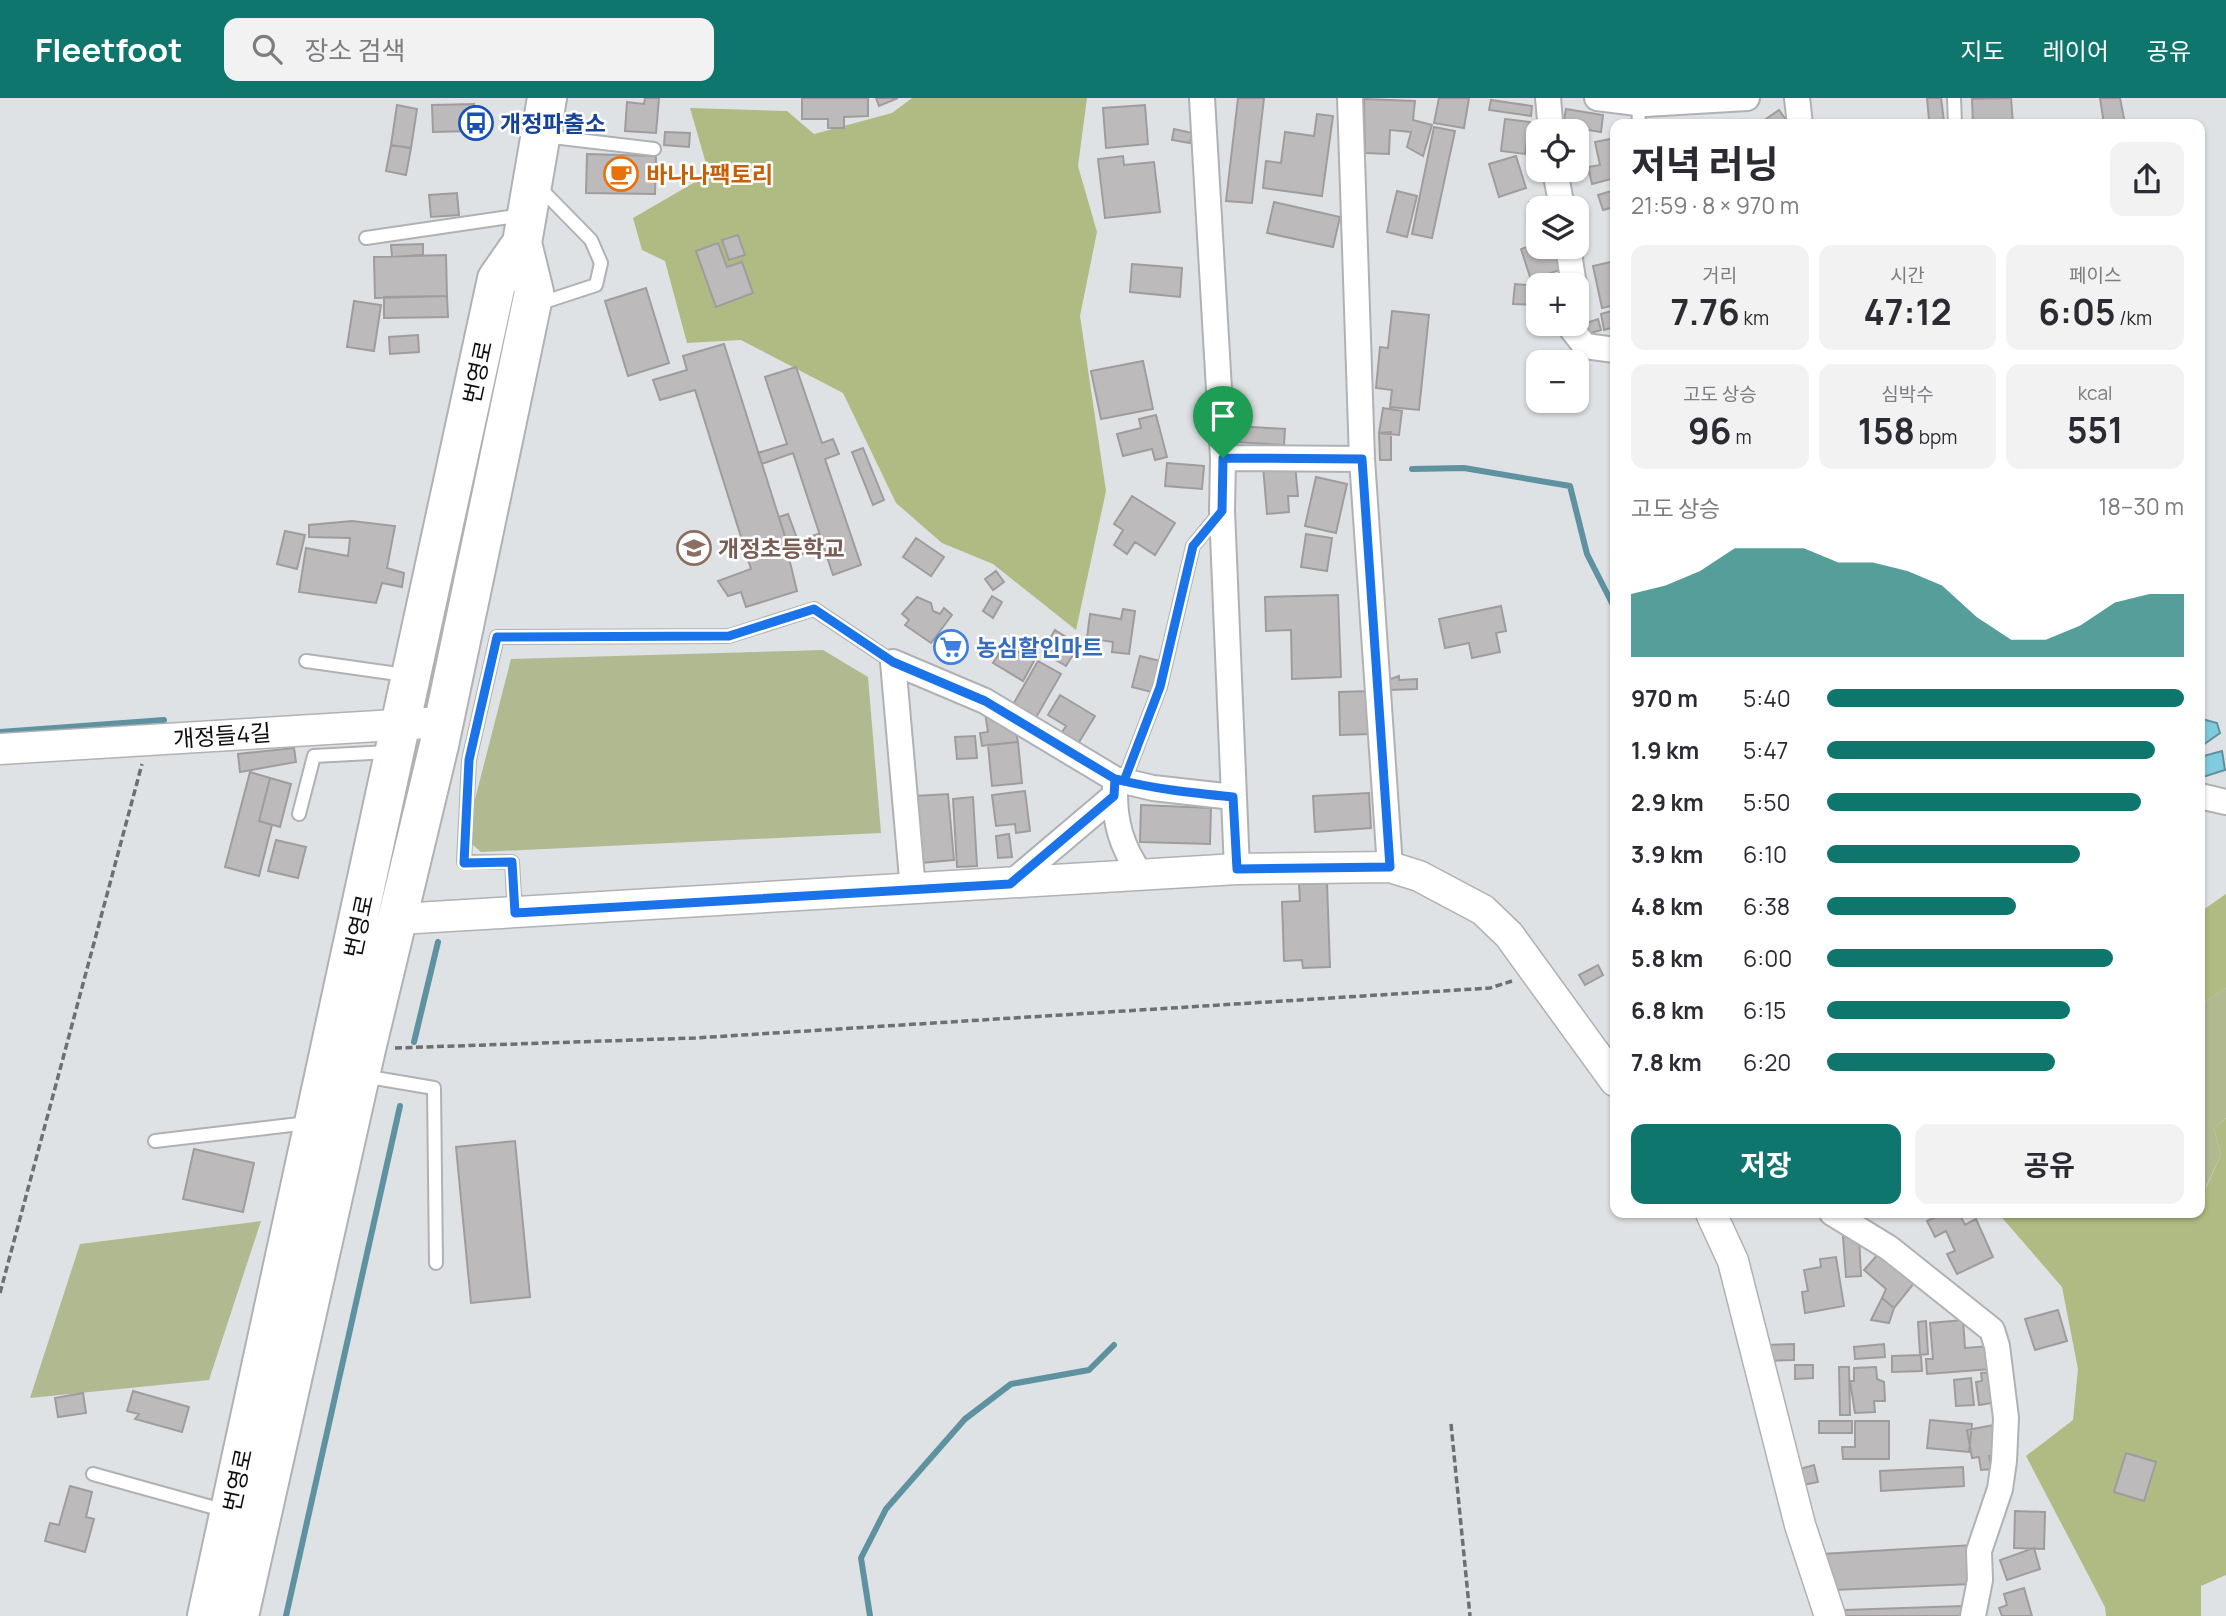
<!DOCTYPE html>
<html lang="ko">
<meta charset="utf-8">
<style>
:root{--surface:#fff;--page:#f2f2f3;--text:#2b2b33;--muted:#7c7c81;--accent:#0f766e}
body{margin:0;font-family:Manrope,"Noto Sans KR",sans-serif;background:var(--page);color:var(--text);height:100vh;display:flex;flex-direction:column;font-size:26px;white-space:nowrap}
*{box-sizing:border-box;margin:0}
p{font-size:23px;color:var(--muted)}
.icon{flex:none;width:38px;height:38px;fill:none;stroke:currentColor;stroke-width:2;stroke-linecap:round;stroke-linejoin:round}
.map{position:relative;flex:1;overflow:hidden}
.sheet{position:absolute;left:1610px;top:21px;width:595px;height:1099px;display:flex;flex-direction:column;background:var(--surface);border-radius:14px;box-shadow:0 2px 5px #0004}
.sheet>*{flex:none}
.buttons{position:absolute;left:1526px;top:21px;display:grid;gap:14px}
.buttons a{display:grid;place-items:center;width:63px;height:63px;border-radius:14px;background:var(--surface);box-shadow:0 2px 5px #0004;font-size:35px}
.pin{position:absolute;display:grid;place-items:center;width:60px;height:60px;color:#fff;margin:-72px -30px;border-radius:50% 50% 50% 0;rotate:-45deg;box-shadow:0 0 7px #0007}
.pin .icon{rotate:45deg}
.round{display:grid;place-items:center;flex:none;width:74px;height:74px;border-radius:14px;background:var(--page)}
.head{display:flex;align-items:center;justify-content:space-between;height:119px;padding:0 21px}
h1{font-size:38px;font-weight:700;line-height:52px}
.metrics{display:grid;grid-template-columns:repeat(3,1fr);gap:10px;height:119px;padding:7px 21px}
.metrics div{display:grid;align-content:center;border-radius:14px;background:var(--page);text-align:center}
.metrics b{font-size:35px;font-weight:700}
.metrics small{font-size:19px;font-weight:400}
.metrics p{font-size:19px}
.chart{height:196px;padding:14px 21px}
.chart p{display:flex;justify-content:space-between}
.chart svg{width:100%;height:126px;margin-top:7px;fill:var(--accent);opacity:.7}
.cta{display:flex;gap:14px;margin-top:auto;padding:14px 21px}
.cta a{flex:1;height:80px;border-radius:14px;background:var(--accent);color:#fff;font-size:28px;font-weight:700;line-height:80px;text-align:center}
.cta a+a{background:var(--page);color:var(--text)}
ul{padding:0 21px;list-style:none;font-size:23px}
li{display:grid;grid-template-columns:112px 84px 1fr;align-items:center;height:52px}
li i{height:18px;border-radius:9px;background:var(--accent)}
header{display:flex;align-items:center;gap:42px;box-sizing:border-box;height:98px;padding:0 35px;background:var(--accent);color:#fff}
header strong{font-size:33px}
nav{display:flex;gap:38px;margin-inline-start:auto;font-size:24px}
.search{width:490px;height:63px;background:var(--page);display:flex;align-items:center;gap:18px;box-sizing:border-box;padding:0 24px;border-radius:14px;color:var(--muted);font-size:26px}
.map>svg:first-child{display:block}
.green{fill:#b1b991}
.forest{fill:#afbb82}
.water{fill:#81cbdf;stroke:#5e92a0;stroke-width:2}
.lines{fill:none;stroke-linecap:round;stroke-linejoin:round}
.stream{stroke:#5e92a0;stroke-width:6}
.building{fill:#bdbabb;stroke:#a09c9e;stroke-width:2}
.service-casing{stroke:#afb1b4;stroke-width:16}
.minor-casing{stroke:#afb1b4;stroke-width:28}
.tertiary-casing{stroke:#afb1b4;stroke-width:33}
.primary-casing{stroke:#afb1b4;stroke-width:42}
.path{stroke:#6d6f70;stroke-width:3.5;stroke-dasharray:7 3.5;stroke-linecap:butt}
.service{stroke:#fff;stroke-width:12}
.minor{stroke:#fff;stroke-width:24}
.tertiary{stroke:#fff;stroke-width:30}
.primary{stroke:#fff;stroke-width:38}
.route-casing{stroke:#fff;stroke-width:14}
.route{stroke:#1a73e8;stroke-width:9}
.labels{text-anchor:middle;dominant-baseline:central;stroke-width:5;stroke-linejoin:round;paint-order:stroke}
.transit-label{font-size:23px;font-weight:bold;fill:#164399;stroke:#fff;text-anchor:start}
.food-label{font-size:23px;font-weight:bold;fill:#c56008;stroke:#fff;text-anchor:start}
.street-label{font-size:23px;fill:#0d0e0e;stroke:#fff}
.education-label{font-size:23px;font-weight:bold;fill:#785e54;stroke:#fff;text-anchor:start}
.shop-label{font-size:23px;font-weight:bold;fill:#366cbe;stroke:#fff;text-anchor:start}
</style>
<header>
<strong>Fleetfoot</strong>
<div class="search"><svg class="icon" aria-label="search" viewBox="0 0 24 24"><circle cx="10" cy="10" r="6"/><path d="M15 15l6 6"/></svg>장소 검색</div>
<nav><a>지도</a><a>레이어</a><a>공유</a></nav>
</header>
<div class="map">
<svg width="2226" height="1518" viewBox="0 0 2226 1518">
<rect width="100%" height="100%" fill="#dfe2e4"/>
<path class="green" d="M823,552L868,579L881,735L481,754L465,740L511,561Z
M2226,890V1020L2214,1031L2221,1057L2205,1091L2200,1071V907Z
M261,1123L209,1282L30,1300L80,1146Z"/>
<path class="forest" d="M912,0H1087L1078,68L1097,134L1080,218L1106,393L1076,532L993,466L942,445L896,405L843,295L741,242L687,245L665,163L642,152L633,120L709,76L690,10L787,13L814,36L892,15Z
M2226,796V890L2200,907V814Z
M2226,1020V1477L2201,1488V1518H2106L2105,1509L2026,1358L2073,1322L2078,1271L2062,1189L1998,1115H2200V1071L2206,1090L2221,1057L2214,1031Z"/>
<path class="water" d="M2202,621L2217,625L2220,635L2200,649Z
M2222,653L2225,672L2200,680V659Z"/>
<g class="lines">
<path class="stream" d="M1412,371L1464,370L1570,388L1587,456L1615,511
M0,634L164,622
M414,944L438,844
M286,1518L400,1008
M870,1518L861,1460L886,1411L965,1321L1011,1286L1089,1272L1114,1247"/>
</g>
<path class="building" d="M645,0H659L656,35L625,33L627,4L644,6Z
M802,0H868V18L844,19V30H828V21H802Z
M876,0H898L879,8Z
M1238,0H1264L1252,105L1226,103Z
M1439,0H1469L1464,30L1434,25Z
M1927,0H1941L1944,23L1929,22Z
M2011,0L2013,26H1973L1972,1Z
M2100,0H2120L2125,26H2104Z
M1364,1L1415,3L1413,22L1432,27L1423,58L1407,49L1411,34L1390,32L1389,56L1365,55Z
M1491,2L1532,8L1531,18L1489,12Z
M474,6V33L433,34L432,7Z
M397,7L417,11L411,50L391,47Z
M1145,7L1148,46L1106,50L1103,10Z
M1566,11L1603,17L1601,34L1563,28Z
M1779,12L1789,26H1759Z
M1317,16L1333,18L1322,98L1263,90L1266,63L1281,65L1285,34L1314,38Z
M1505,21L1530,24L1525,56L1501,53Z
M1916,22L1944,23V26H1916Z
M1434,29L1455,33L1432,140L1412,136Z
M1174,31L1192,35L1190,45L1172,42Z
M665,34L690,35L689,49L664,47Z
M1615,40V80L1592,86L1588,69L1600,67L1595,44Z
M391,47L411,50L406,77L386,73Z
M587,56L656,58L655,96L586,95Z
M1123,58L1124,67L1154,64L1160,114L1105,120L1098,61Z
M1516,58L1526,90L1499,99L1489,66Z
M1615,92V109L1603,112L1598,97Z
M1397,93L1417,98L1407,139L1387,134Z
M457,95L459,117L431,119L429,97Z
M1274,104L1340,119L1333,149L1267,135Z
M1529,104L1556,107L1555,110H1538V119L1527,118Z
M738,137L745,157L729,162L722,142Z
M718,145L727,169L742,164L753,195L716,209L696,153Z
M1538,145V149H1558L1565,170L1531,182L1521,151Z
M423,146V157L392,159L391,147Z
M446,157L447,198L375,200L374,159Z
M1615,163V207L1602,210L1593,168Z
M1132,166L1182,170L1180,199L1130,194Z
M1515,186L1538,188V207L1513,206Z
M646,190L669,265L628,278L605,203Z
M447,198L448,219L384,220V199Z
M354,203L381,207L374,253L347,249Z
M1615,212V229L1604,232L1601,216Z
M1392,213L1429,217L1419,312L1390,309L1392,292L1376,290L1380,249L1388,250Z
M1598,221L1601,232L1584,237L1581,227Z
M418,237L419,254L390,256L389,239Z
M724,246L787,445L779,419L788,416L798,443L818,436L823,450L789,460L797,493L746,509L741,494L728,498L718,483L751,471L695,292L660,302L653,282L687,272L683,258Z
M1143,263L1153,311L1101,321L1091,273Z
M796,269L822,345L833,341L839,356L825,361L861,467L833,477L793,355L762,366L758,355L787,346L765,279Z
M1383,310L1402,313L1399,337L1379,335Z
M1156,317L1167,359L1155,362L1152,351L1123,358L1117,336L1141,330L1139,321Z
M1236,328L1285,331L1284,347L1235,344Z
M1391,334V362H1380L1379,335Z
M863,350L884,402L873,407L852,354Z
M1167,365L1204,368L1202,391L1165,388Z
M1295,366L1298,398H1288L1289,414L1267,416L1263,368Z
M1316,379L1347,386L1336,435L1305,428Z
M1132,398L1175,425L1155,457L1135,444L1127,456L1114,447L1123,432L1114,426Z
M352,423L395,428L387,470L404,475L402,489L382,485L376,505L299,494L306,450L348,458L350,440L309,439V427Z
M285,433L305,437L297,471L277,466Z
M1306,436L1332,440L1327,473L1301,469Z
M916,440L944,459L931,478L903,459Z
M996,473L1004,484L993,492L985,481Z
M1338,497L1341,579L1292,581L1291,532L1266,533L1265,499Z
M992,498L1002,504L993,520L983,513Z
M917,499L931,505L933,513L940,516L944,510L952,517L931,545L905,527L909,522L902,516Z
M1501,508L1506,533L1496,535L1500,554L1472,560L1469,545L1445,550L1439,521Z
M1123,511L1135,513L1129,556L1112,554L1113,544L1087,540L1090,516L1121,521Z
M1055,532L1079,547L1066,568L1042,554Z
M1005,546L1034,563L1023,583L993,565Z
M1140,558L1160,563L1152,594L1132,589Z
M1038,563L1061,576L1034,623L1011,610Z
M1399,578V582L1417,581V591L1388,592V582Z
M1370,593L1372,636L1340,637L1339,594Z
M1060,597L1095,618L1076,649L1059,639L1066,628L1048,617Z
M985,615L1015,630L1018,644L982,648L980,635L988,634Z
M975,638L977,660L957,661L955,639Z
M1018,644L1022,685L992,688L988,647Z
M294,650L296,664L240,674L238,656Z
M250,674L270,680L259,723L272,727L259,778L225,769Z
M270,680L291,686L280,729L259,723Z
M1025,693L1030,733L1016,735L1015,726L996,728L992,697Z
M1369,695L1371,730L1315,734L1313,698Z
M948,696L954,762L921,765L915,698Z
M973,699L977,768L957,769L953,701Z
M1141,707L1211,710L1210,746L1140,744Z
M1009,736L1012,759L998,760L996,738Z
M276,742L306,749L298,780L268,773Z
M1327,785L1330,869L1303,870L1302,862L1284,863L1282,804L1300,803L1299,786Z
M1598,867L1603,877L1585,887L1579,877Z
M515,1043L530,1199L471,1205L456,1049Z
M194,1051L254,1065L243,1114L183,1101Z
M1945,1115H1959L1965,1127L1976,1121L1993,1159L1957,1176L1947,1156L1955,1153L1946,1133L1935,1139L1927,1123Z
M1859,1138L1861,1178L1846,1179L1843,1139Z
M1880,1154L1915,1184L1894,1210L1882,1200L1886,1191L1864,1172Z
M1836,1159L1844,1208L1805,1215L1802,1194L1808,1193L1804,1172L1821,1169L1820,1161Z
M1882,1200L1894,1210L1889,1225L1871,1222Z
M2058,1212L2067,1243L2035,1252L2025,1221Z
M1963,1222L1965,1250L1990,1248L1991,1271L1927,1276L1926,1261H1933L1930,1225Z
M1926,1223L1928,1256L1920,1257L1918,1224Z
M1794,1246V1262L1766,1263L1765,1247Z
M1884,1246L1885,1259L1855,1261L1854,1249Z
M1921,1257L1922,1273L1892,1274V1258Z
M1795,1267H1813V1280L1795,1281Z
M1839,1269H1849L1850,1317H1840Z
M1876,1269L1877,1281L1884,1284L1885,1303H1874L1875,1314L1855,1315L1850,1283H1854V1270Z
M1993,1274L1998,1304L1979,1307L1976,1284L1982,1283L1981,1275Z
M1971,1280L1974,1307L1956,1308L1954,1282Z
M133,1293L189,1309L182,1334L135,1321L139,1316L127,1313Z
M83,1295L86,1315L58,1319L55,1300Z
M1930,1322L1972,1326L1969,1354L1927,1350Z
M1819,1323H1852V1335H1819Z
M1855,1323H1889V1361H1843L1842,1349H1855Z
M1994,1327L1999,1356L1989,1358L1992,1371L1981,1372L1979,1359L1972,1360L1967,1332Z
M2126,1355L2156,1364L2144,1403L2114,1394Z
M1814,1367L1818,1384L1803,1387L1800,1371Z
M1963,1369L1964,1388L1881,1393L1880,1373Z
M70,1388L92,1394L86,1419L94,1421L85,1454L45,1443L50,1425L59,1427Z
M2015,1413L2045,1414L2044,1451L2014,1450Z
M1973,1447L1971,1486L1834,1492L1822,1456Z
M2034,1450L2040,1471L2007,1482L2000,1462Z
M2024,1490L2032,1518H2002L1999,1510L2007,1507L2004,1496Z
M1963,1508L1964,1518H1844V1512Z"/>
<g class="lines">
<g class="service-casing">
<path id="service" d="M1954,0L1955,26
M1638,5L1639,26
M544,38L654,51
M538,88L591,142L601,165L596,187L538,206
M366,140L523,117
M306,563L405,577
M1124,683L1160,589L1193,448L1219,416
M299,716L314,658L389,654
M515,815L512,764H464L469,662L497,539L729,538L814,511L893,564
M363,978L434,990L436,1165
M155,1043L308,1025
M93,1376L226,1413"/>
</g>
<g class="minor-casing">
<path id="minor" d="M1202,0L1223,360L1222,413L1237,771
M1350,0L1362,361L1390,769
M1548,0L1551,33
M1597,0L1645,6L1747,0
M1797,0L1800,26
M1555,72L1562,110
M1568,149L1574,187
M1572,226L1571,230L1585,248L1615,252
M1223,360L1362,361
M1115,688C1114,724 1121,748 1141,777
M2200,698L2226,704
M1010,786L1114,698
M913,792L893,564L985,603L1115,681L1153,690L1233,699
M1832,1115L1889,1150L1992,1232L1997,1248L2006,1320L2004,1363L2000,1391L1979,1453L1980,1482L1973,1518"/>
</g>
<g class="tertiary-casing">
<path id="tertiary" d="M0,651L444,624
M399,821L1237,771L1390,769L1419,778L1483,812L1509,837L1615,983
M1711,1115L1733,1163L1800,1427L1830,1518"/>
</g>
<g class="primary-casing">
<path id="primary" d="M207,1518L497,181L522,145
M239,1518L366,951L439,647L534,194L522,145L547,0"/>
</g>
<path class="path" d="M395,950L695,940L1490,890L1512,883
M0,1195L142,666
M1451,1326L1470,1518"/>
<use href="#service" class="service"/>
<use href="#minor" class="minor"/>
<use href="#tertiary" class="tertiary"/>
<use href="#primary" class="primary"/>
</g>
<g class="lines">
<g class="route-casing">
<path id="route" d="M1223,360L1222,413L1193,448L1160,589L1124,683L1115,681L1114,698L1010,786L515,815L512,764L464,765L469,662L497,539L729,538L814,511L893,564L985,603L1115,681C1154,691 1193,695 1233,699L1237,771L1390,769L1362,361L1223,360"/>
</g>
<use href="#route" class="route"/>
</g>
<defs>
<g id="bus-ring" transform="scale(1.75)"><circle r="9.5" fill="#fff" stroke="#1a4fb4" stroke-width="1.5"/><path d="M-5-6H5V4H4V6H2V4H-2V6H-4V4H-5ZM-3.5-4V0h7V-4ZM-3.5 1.2v1.5H-2V1.2ZM2 1.2v1.5H3.5V1.2Z" fill="#1a4fb4"/></g>
<g id="cafe-ring" transform="scale(1.75)"><circle r="9.5" fill="#fff" stroke="#e8710a" stroke-width="1.5"/><path d="M-5.5-4.5H6V0H3Q3 3.5 0 3.5H-2.5Q-5.5 3.5-5.5 0ZM3-3.2v2h1.7v-2ZM-6 4.5H4V6H-6Z" fill="#e8710a"/></g>
<g id="school-ring" transform="scale(1.75)"><circle r="9.5" fill="#fff" stroke="#8d6e63" stroke-width="1.5"/><path d="M0-5L7-2L0 1L-7-2ZM-4 1L0 2.5L4 1V4Q0 6-4 4Z" fill="#8d6e63"/></g>
<g id="supermarket-ring" transform="scale(1.75)"><circle r="9.5" fill="#fff" stroke="#3f7fe0" stroke-width="1.5"/><path d="M-6-5.5h2.5l.6 2H6L4.5 2H-2.5L-4.4-4H-6ZM-1.5 3.2a1.3 1.3 0 1 0 .1 0ZM3 3.2a1.3 1.3 0 1 0 .1 0Z" fill="#3f7fe0"/></g>
</defs>
<g fill-rule="evenodd">
<use href="#bus-ring" x="476" y="25"/>
<use href="#cafe-ring" x="621" y="76"/>
<use href="#school-ring" x="694" y="450"/>
<use href="#supermarket-ring" x="951" y="549"/>
</g>
<g class="labels">
<g class="transit-label">
<text x="500" y="25">개정파출소</text>
</g>
<g class="food-label">
<text x="646" y="76">바나나팩토리</text>
</g>
<g class="street-label">
<text transform="translate(477 274) rotate(-78)">번영로</text>
<text transform="translate(222 637) rotate(-4)">개정들4길</text>
<text transform="translate(358 828) rotate(-78)">번영로</text>
<text transform="translate(237 1382) rotate(-78)">번영로</text>
</g>
<g class="education-label">
<text x="718" y="450">개정초등학교</text>
</g>
<g class="shop-label">
<text x="976" y="549">농심할인마트</text>
</g>
</g>
</svg>
<div class="buttons">
<a><svg class="icon" aria-label="locate" viewBox="0 0 24 24"><circle cx="12" cy="12" r="6"/><path d="M12 2v4M12 18v4M2 12h4M18 12h4"/></svg></a>
<a><svg class="icon" aria-label="layers" viewBox="0 0 24 24"><path d="M12 4l9 5-9 5-9-5zM3 14l9 5 9-5"/></svg></a>
<a>+</a>
<a>−</a>
</div>
<div class="pin" style="left:1223px;top:360px;background:#1e9e55"><svg class="icon" aria-label="arrive" viewBox="0 0 24 24"><path d="M6 21V4h12l-3 4 3 4H6"/></svg></div>
<section class="sheet">
<div class="head"><div><h1>저녁 러닝</h1><p>21:59 · 8 × 970 m</p></div><a class="round"><svg class="icon" aria-label="share" viewBox="0 0 24 24"><path d="M12 15V3M7 8l5-5 5 5M5 13v7h14v-7"/></svg></a></div>
<div class="metrics">
<div><p>거리</p><b>7.76<small> km</small></b></div>
<div><p>시간</p><b>47:12</b></div>
<div><p>페이스</p><b>6:05<small> /km</small></b></div>
</div>
<div class="metrics">
<div><p>고도 상승</p><b>96<small> m</small></b></div>
<div><p>심박수</p><b>158<small> bpm</small></b></div>
<div><p>kcal</p><b>551</b></div>
</div>
<div class="chart"><p><span>고도 상승</span>18–30 m</p>
<svg viewBox="0 0 160 44" preserveAspectRatio="none"><path d="M0 44V22L10 19L20 14L30 6L40 6L50 6L60 11L70 11L80 14L90 19L100 30L110 38L120 38L130 33L140 25L150 22L160 22V44z"/></svg>
</div>
<ul>
<li><b>970 m</b>5:40<i style="width:100%"></i></li>
<li><b>1.9 km</b>5:47<i style="width:92%"></i></li>
<li><b>2.9 km</b>5:50<i style="width:88%"></i></li>
<li><b>3.9 km</b>6:10<i style="width:71%"></i></li>
<li><b>4.8 km</b>6:38<i style="width:53%"></i></li>
<li><b>5.8 km</b>6:00<i style="width:80%"></i></li>
<li><b>6.8 km</b>6:15<i style="width:68%"></i></li>
<li><b>7.8 km</b>6:20<i style="width:64%"></i></li>
</ul>
<div class="cta"><a>저장</a><a>공유</a></div>
</section>
</div>
